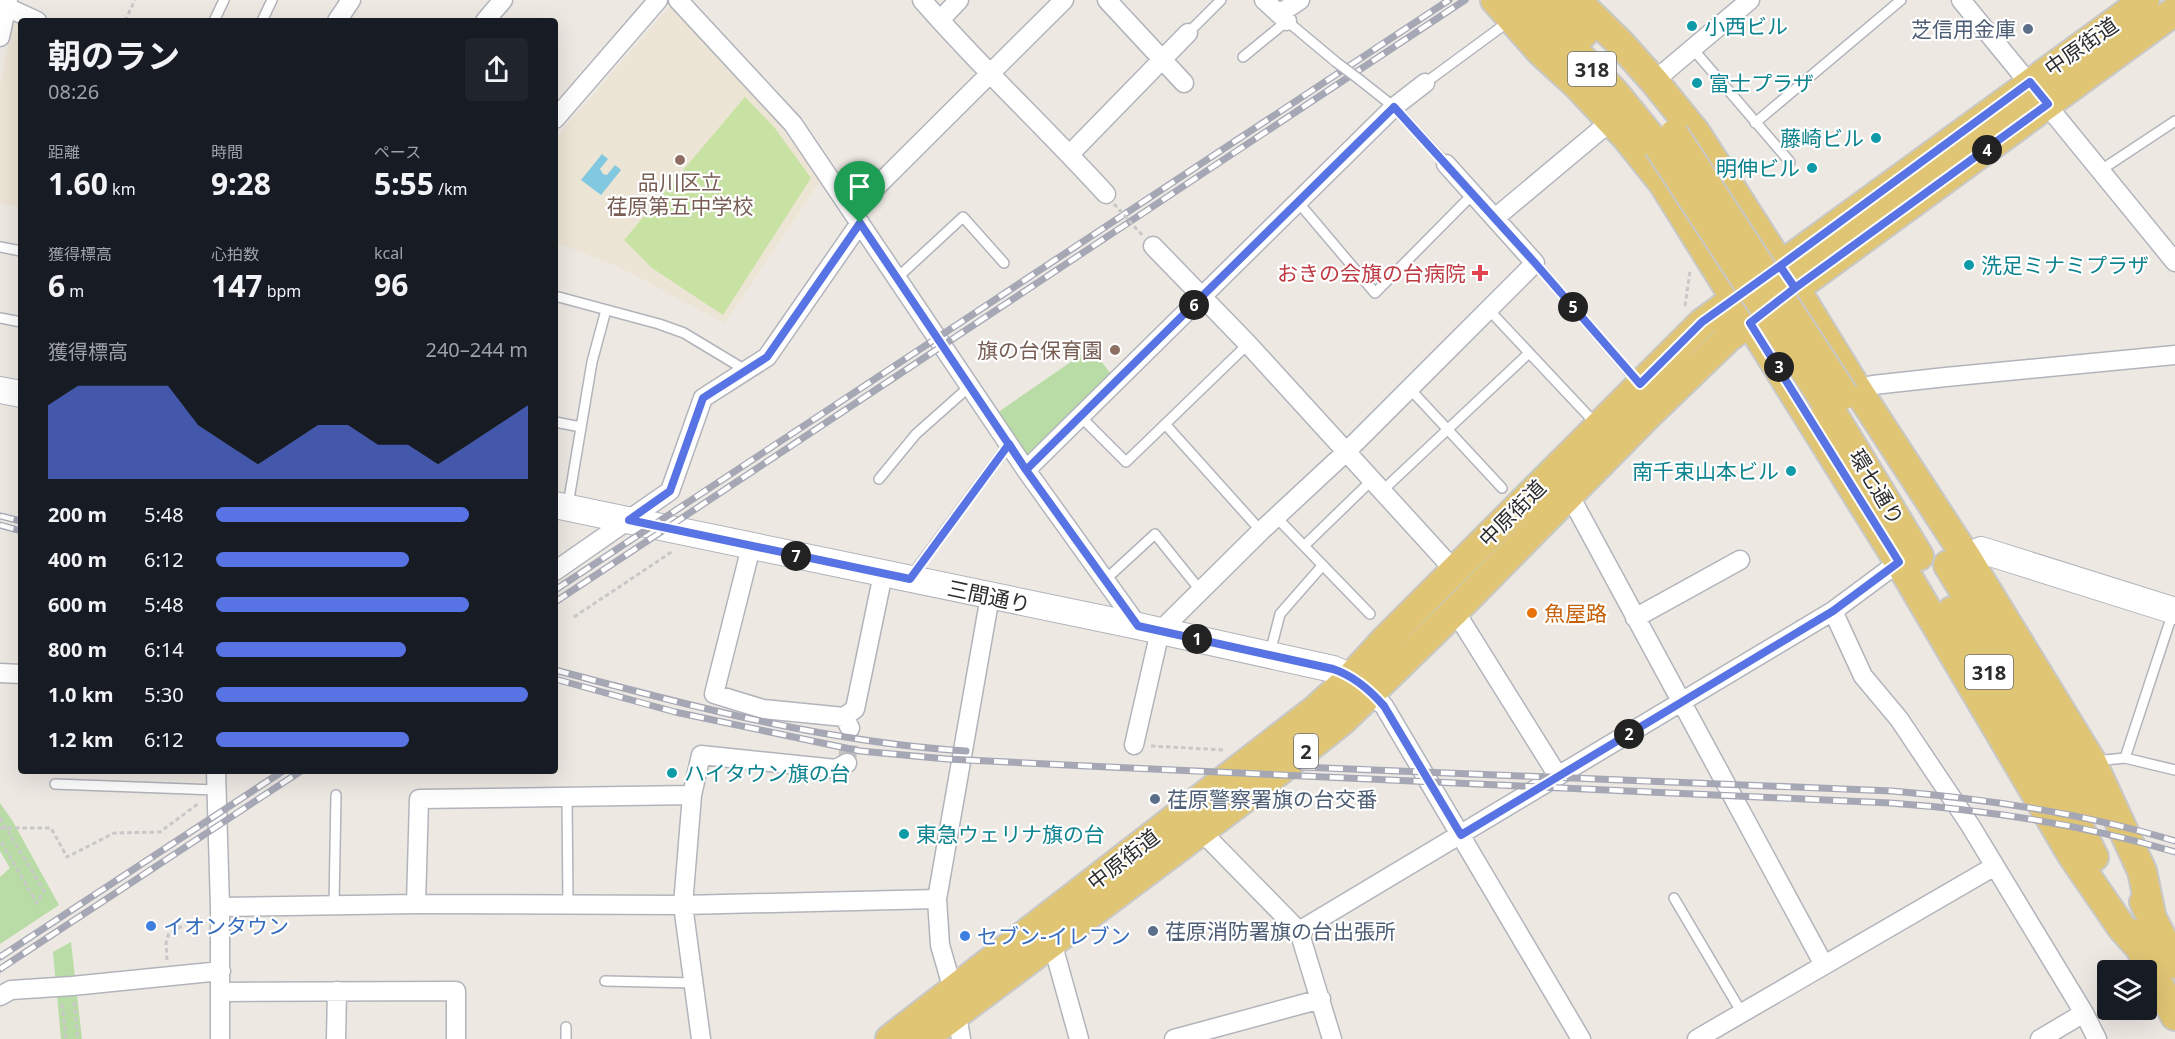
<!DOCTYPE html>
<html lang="ja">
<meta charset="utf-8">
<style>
:root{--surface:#171b24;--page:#20242c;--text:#f1f3f6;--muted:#9ea1a6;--accent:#5873e4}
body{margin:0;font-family:"Noto Sans","Noto Sans JP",sans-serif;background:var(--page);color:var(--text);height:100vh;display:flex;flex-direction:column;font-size:22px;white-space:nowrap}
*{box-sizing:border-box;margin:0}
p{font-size:20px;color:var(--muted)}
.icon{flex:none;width:33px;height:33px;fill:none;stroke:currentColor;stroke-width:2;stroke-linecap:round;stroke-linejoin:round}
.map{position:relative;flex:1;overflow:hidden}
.drawer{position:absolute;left:18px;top:18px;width:540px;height:756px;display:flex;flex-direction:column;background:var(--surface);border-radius:6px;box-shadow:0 6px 24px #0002}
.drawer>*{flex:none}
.controls{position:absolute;left:2097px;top:960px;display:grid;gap:12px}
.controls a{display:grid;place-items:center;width:60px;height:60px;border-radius:6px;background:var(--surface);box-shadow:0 6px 24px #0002;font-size:30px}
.pin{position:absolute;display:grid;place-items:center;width:51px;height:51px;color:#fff;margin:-62px -26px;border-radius:50% 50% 50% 0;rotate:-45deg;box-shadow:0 0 6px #0007}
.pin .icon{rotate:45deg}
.km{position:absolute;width:30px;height:30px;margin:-15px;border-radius:50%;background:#222;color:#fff;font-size:16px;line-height:30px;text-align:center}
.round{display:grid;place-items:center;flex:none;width:63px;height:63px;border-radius:6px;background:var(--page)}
.head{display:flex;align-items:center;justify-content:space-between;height:102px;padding:0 30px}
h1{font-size:33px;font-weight:700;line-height:45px}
.stats{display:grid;grid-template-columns:repeat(3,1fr);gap:9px;height:102px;padding:6px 30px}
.stats div{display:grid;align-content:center}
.stats b{font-size:30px;font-weight:700}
.stats small{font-size:16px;font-weight:400}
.stats p{font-size:16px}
.chart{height:168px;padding:12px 30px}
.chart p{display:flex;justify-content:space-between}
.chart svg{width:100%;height:108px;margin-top:6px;fill:var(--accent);opacity:.7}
ul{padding:0 30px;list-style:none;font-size:20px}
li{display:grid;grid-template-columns:96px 72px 1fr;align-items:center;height:45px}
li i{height:15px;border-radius:8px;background:var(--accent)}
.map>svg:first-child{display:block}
.education{fill:#ece4d4}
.green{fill:#b9dca6}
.pitch{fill:#c8e2a3}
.water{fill:#83c8e1}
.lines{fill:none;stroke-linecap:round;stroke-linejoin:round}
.street-tunnel{stroke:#c7c3be;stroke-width:18;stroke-dasharray:18 9;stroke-linecap:butt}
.lane-casing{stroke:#b2b4bc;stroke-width:12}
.street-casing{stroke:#b2b4bc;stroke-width:21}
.secondary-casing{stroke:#b2b4bc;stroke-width:28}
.primary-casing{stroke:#c8c8c8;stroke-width:32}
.path{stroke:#c8c8c8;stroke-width:3;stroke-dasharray:4.5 3;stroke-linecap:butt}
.lane{stroke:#fff;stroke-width:9}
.street{stroke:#fff;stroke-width:18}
.secondary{stroke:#fff;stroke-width:26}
.primary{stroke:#e0c674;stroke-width:28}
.rail-casing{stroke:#a5a7b5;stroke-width:7}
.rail{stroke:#fff;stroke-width:4.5;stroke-dasharray:14;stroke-linecap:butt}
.lane-bridge-casing{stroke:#b2b4bc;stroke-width:12;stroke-linecap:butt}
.primary-bridge-casing{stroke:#c8c8c8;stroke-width:32;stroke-linecap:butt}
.path-bridge{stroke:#c8c8c8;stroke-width:3;stroke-dasharray:4.5 3;stroke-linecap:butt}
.lane-bridge{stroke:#fff;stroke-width:9}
.primary-bridge{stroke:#e0c674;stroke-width:28}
.route-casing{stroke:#fff;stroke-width:12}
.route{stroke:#5873e4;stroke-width:8}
.culture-dot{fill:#0f9aa8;stroke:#fff;stroke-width:2}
.service-dot{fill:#5c6f8a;stroke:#fff;stroke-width:2}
.education-dot{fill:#8d6e63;stroke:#fff;stroke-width:2}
.health-dot{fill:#e0444e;stroke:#fff;stroke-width:2}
.food-dot{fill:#e8710a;stroke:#fff;stroke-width:2}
.shop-dot{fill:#3f7fe0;stroke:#fff;stroke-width:2}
.labels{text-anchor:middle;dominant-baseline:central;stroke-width:4.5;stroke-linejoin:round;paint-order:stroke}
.shield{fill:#fff;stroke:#6c6c6c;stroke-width:1.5}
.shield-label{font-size:20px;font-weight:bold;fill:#2d2d2d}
.culture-label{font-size:21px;fill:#0d838f;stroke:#fff;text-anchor:start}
.service-label{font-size:21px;fill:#4e5e75;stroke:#fff;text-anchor:start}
.street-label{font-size:21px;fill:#2d2d2d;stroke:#fff}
.education-label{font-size:21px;fill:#785e54;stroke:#fff}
.health-label{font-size:21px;fill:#be3a42;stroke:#fff;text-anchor:end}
.food-label{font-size:21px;fill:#c56008;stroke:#fff;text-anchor:start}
.shop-label{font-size:21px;fill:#366cbe;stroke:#fff;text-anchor:start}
</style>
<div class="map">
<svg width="2175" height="1039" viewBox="0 0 2175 1039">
<rect width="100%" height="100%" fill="#ede8e2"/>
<path class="education" d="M670,6L775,119L820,181L725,323L619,267L555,242V139Z
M12,20L21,24V207L0,203V89Z"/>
<path class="green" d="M1091,348L1114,378L1029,460L997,413Z
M0,803L12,820L59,905L0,944V877L10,868L0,851Z
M71,942L82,1039H61L53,952Z"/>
<path class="pitch" d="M745,97L774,127L811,178L723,315L652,268L624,240Z"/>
<path class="water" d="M602,154L608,159L600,169L603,174L607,175L615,165L621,170L601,195L581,180Z"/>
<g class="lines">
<path class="street-tunnel" d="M847,763L850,728"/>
<g class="lane-casing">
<path id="lane" d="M214,21L224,0
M262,21L272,0
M1188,33L1221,0
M1692,48L1790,162
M1243,57L1287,21L1336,62
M1360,80L1394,107L1446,164
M1425,83L1508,22
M1755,123L1901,0
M2101,170L2175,121
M1298,202L1375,293L1473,194
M0,247L21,251
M1535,263L1638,382
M897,278L963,217L1004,263
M555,296L659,324L684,333L747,371
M1488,309L1597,425
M0,318L21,322
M1410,389L1502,488
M1081,417L1126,462L1248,344
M555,422L581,427
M1165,424L1261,531
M879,479L916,434L970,386
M1382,491L1529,353
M568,505L592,362L606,310
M1276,517L1370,614
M1305,545L1372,480
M912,575L1009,444
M1105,580L1155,534L1200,590
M1270,653L1280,614L1322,566
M2125,758L2173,612
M2095,761L2125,758L2175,770
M55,784L216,790
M567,797L568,904
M1674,898L1742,1013
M334,905L336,795
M605,981L693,983
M566,1039V1027"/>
</g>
<g class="street-casing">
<path id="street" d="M678,0L793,124L1026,470L1138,626
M922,0C981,68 1046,128 1106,194
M1107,0L1184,83
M1264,0L1287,21
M1961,0L2175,262
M0,4L37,21
M1279,14L1300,0
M940,20L959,0
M337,21L351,0
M485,21L503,0
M0,37L8,0
M1654,81L1750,0
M555,119L658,0
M1070,154L1188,33
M852,211L1064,0
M1495,218L1611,121
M1153,246L1248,344L1455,571
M1857,389L1873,385L1946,377L2175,355
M1026,470L1394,107L1425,83
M1570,496L1824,965
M751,547L714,694L763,709L844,717L850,728
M555,571L670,491L703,398L767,357L860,223
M1455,611L1558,776
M1833,611L1863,676L1899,719L1970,825L2084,1013L2097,1039
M1635,618L1740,560
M0,673L21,674
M1364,687L1384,706L1581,1039
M844,717L855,709L883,574
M1134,745L1160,631L1261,531L1346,452L1535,263L1446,164
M216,771L220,907V1039
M1201,831L1299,931L1332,1039
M416,904L419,799L692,795
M220,907L416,904L683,905L937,899
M1299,931L1833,611L1899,562
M1052,942L1079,1039
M221,992L456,991V1039
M0,996L11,990L72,986L221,971
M336,1039L337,991
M701,1039L683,905L692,795L701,755L836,769L847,763
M961,1039L953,990L940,945L937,899L990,596
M1174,1039L1321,999
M1697,1039L1995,866
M2040,1039L2084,1013"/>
</g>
<g class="secondary-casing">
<path id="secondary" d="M0,390L21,394
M555,505L1138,626L1333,669L1351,677
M1967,558L1981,550L2175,611"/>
</g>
<g class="primary-casing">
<path id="primary" d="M1495,0L1540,51L1577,85L1626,137L1663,183L1899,562L2072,855L2122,928L2141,949
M1517,0L1572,48L1615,93L1658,146
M1552,0L1584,33
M1576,0L1620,43L1654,81L1696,133L1795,288L1857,389L1967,558L2092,762L2142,871L2152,919
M1825,401L1919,556
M1948,565L2096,807
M1952,611L2059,788L2094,857
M2144,902L2175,964
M2132,933L2175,1016
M890,1039L1315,710L1351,677L1384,641L1702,323L2145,0
M923,1039L1249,795L1343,720L1455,611L1647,416L1729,337L2175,11"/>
</g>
<path class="path" d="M125,21L135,0
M1685,306L1690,271
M574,617L673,551
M1151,746L1225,750
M0,818L44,891L37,903L0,840
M0,828H51L67,857L114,833L160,832L199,803
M167,960L166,943L169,933L188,923L204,920
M74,1002L78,1039
M62,1004L66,1039"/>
<use href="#lane" class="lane"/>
<use href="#street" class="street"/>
<use href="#secondary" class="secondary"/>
<use href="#primary" class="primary"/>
<g class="rail-casing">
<path id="rail" d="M0,516L21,521
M0,525L21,531
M555,590L1449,0
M555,602L1465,0
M555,670C690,706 826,742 966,751
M555,679L675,712L860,751L947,759L1087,766L1890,803C1987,810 2082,824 2175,852
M1301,767L1892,791C1987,799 2083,813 2175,841
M0,957L283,771
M0,969L301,771"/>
</g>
<use href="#rail" class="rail"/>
<g class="lane-bridge-casing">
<path id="lane-bridge" d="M1336,62L1360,80"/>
</g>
<g class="primary-bridge-casing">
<path id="primary-bridge" d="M1674,134L1844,395
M1658,146L1825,401"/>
</g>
<path class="path-bridge" d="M1114,204L1144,237"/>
<use href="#lane-bridge" class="lane-bridge"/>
<use href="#primary-bridge" class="primary-bridge"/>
</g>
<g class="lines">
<g class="route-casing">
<path id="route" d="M860,223L1026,470L1138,626L1333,669C1354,676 1370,690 1384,706L1461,835L1833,611L1899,562L1750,323L1795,288L1780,266L2030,82L2048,104L1795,288L1780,266L1702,322L1640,384L1535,263L1394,107L1026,470L1009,444L910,579L629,520L670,491L703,398L767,357L860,223"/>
</g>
<use href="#route" class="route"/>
</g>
<g class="culture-dot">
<circle cx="1692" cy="26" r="6"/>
<circle cx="1697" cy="83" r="6"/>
<circle cx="1876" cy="138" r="6"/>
<circle cx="1812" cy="168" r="6"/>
<circle cx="1969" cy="265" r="6"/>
<circle cx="1791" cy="471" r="6"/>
<circle cx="672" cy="773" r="6"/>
<circle cx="904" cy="834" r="6"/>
</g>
<g class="service-dot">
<circle cx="2028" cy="29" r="6"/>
<circle cx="1155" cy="799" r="6"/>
<circle cx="1153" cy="931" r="6"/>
</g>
<g class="education-dot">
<circle cx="680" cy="160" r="6"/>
<circle cx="1115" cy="350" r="6"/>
</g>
<path class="health-dot" d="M1477 264h6v6h6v6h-6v6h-6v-6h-6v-6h6z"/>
<circle class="food-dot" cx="1532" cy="613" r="6"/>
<g class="shop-dot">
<circle cx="151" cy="926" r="6"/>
<circle cx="965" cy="936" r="6"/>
</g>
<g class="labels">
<g class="shield">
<rect x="1568" y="52" width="48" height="34" rx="4.5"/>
<rect x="1965" y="655" width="48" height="34" rx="4.5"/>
<rect x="1294" y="734" width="24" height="34" rx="4.5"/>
</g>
<g class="shield-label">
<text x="1592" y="69">318</text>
<text x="1989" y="672">318</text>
<text x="1306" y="751">2</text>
</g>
<g class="culture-label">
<text x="1704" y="26">小西ビル</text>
<text x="1709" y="83">富士プラザ</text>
<text x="1864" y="138" text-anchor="end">藤崎ビル</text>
<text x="1800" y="168" text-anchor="end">明伸ビル</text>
<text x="1981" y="265">洗足ミナミプラザ</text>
<text x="1779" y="471" text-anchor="end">南千束山本ビル</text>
<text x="684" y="773">ハイタウン旗の台</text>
<text x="916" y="834">東急ウェリナ旗の台</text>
</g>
<g class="service-label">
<text x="2016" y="29" text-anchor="end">芝信用金庫</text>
<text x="1167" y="799">荏原警察署旗の台交番</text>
<text x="1165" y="931">荏原消防署旗の台出張所</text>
</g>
<g class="street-label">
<text transform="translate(2081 46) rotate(-35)">中原街道</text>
<text transform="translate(1877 487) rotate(59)">環七通り</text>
<text transform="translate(1512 513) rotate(-45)">中原街道</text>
<text transform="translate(989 596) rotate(12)">三間通り</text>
<text transform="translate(1123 859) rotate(-38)">中原街道</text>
</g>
<g class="education-label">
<text x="680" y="182">品川区立<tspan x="680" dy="24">荏原第五中学校</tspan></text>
<text x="1103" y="350" text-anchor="end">旗の台保育園</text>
</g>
<g class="health-label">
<text x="1466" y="273">おきの会旗の台病院</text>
</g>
<g class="food-label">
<text x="1544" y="613">魚屋路</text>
</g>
<g class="shop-label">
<text x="163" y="926">イオンタウン</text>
<text x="977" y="936">セブン-イレブン</text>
</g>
</g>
</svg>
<div class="controls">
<a><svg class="icon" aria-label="layers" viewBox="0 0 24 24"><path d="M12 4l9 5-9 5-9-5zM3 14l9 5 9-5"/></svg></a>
</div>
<div class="pin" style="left:860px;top:223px;background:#1e9e55"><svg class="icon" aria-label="arrive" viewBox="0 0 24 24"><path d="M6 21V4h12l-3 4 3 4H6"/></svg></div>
<b class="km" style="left:1197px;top:639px">1</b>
<b class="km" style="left:1629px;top:734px">2</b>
<b class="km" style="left:1779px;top:367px">3</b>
<b class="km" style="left:1987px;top:150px">4</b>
<b class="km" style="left:1573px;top:307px">5</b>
<b class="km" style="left:1194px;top:305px">6</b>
<b class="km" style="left:796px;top:556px">7</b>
<section class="drawer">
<div class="head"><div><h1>朝のラン</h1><p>08:26</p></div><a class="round"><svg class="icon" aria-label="share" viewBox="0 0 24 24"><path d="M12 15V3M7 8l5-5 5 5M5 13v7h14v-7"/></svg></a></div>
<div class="stats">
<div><p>距離</p><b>1.60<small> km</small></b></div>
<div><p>時間</p><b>9:28</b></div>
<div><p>ペース</p><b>5:55<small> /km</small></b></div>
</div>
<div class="stats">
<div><p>獲得標高</p><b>6<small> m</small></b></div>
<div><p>心拍数</p><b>147<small> bpm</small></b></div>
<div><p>kcal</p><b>96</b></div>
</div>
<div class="chart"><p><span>獲得標高</span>240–244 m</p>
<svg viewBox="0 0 160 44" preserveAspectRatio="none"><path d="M0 44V14L10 6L20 6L30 6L40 6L50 22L60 30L70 38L80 30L90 22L100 22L110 30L120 30L130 38L140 30L150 22L160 14V44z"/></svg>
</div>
<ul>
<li><b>200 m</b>5:48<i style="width:81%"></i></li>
<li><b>400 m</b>6:12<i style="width:62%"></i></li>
<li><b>600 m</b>5:48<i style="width:81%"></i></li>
<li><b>800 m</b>6:14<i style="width:61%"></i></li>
<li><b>1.0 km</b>5:30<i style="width:100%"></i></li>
<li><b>1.2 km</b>6:12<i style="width:62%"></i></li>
</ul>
</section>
</div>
